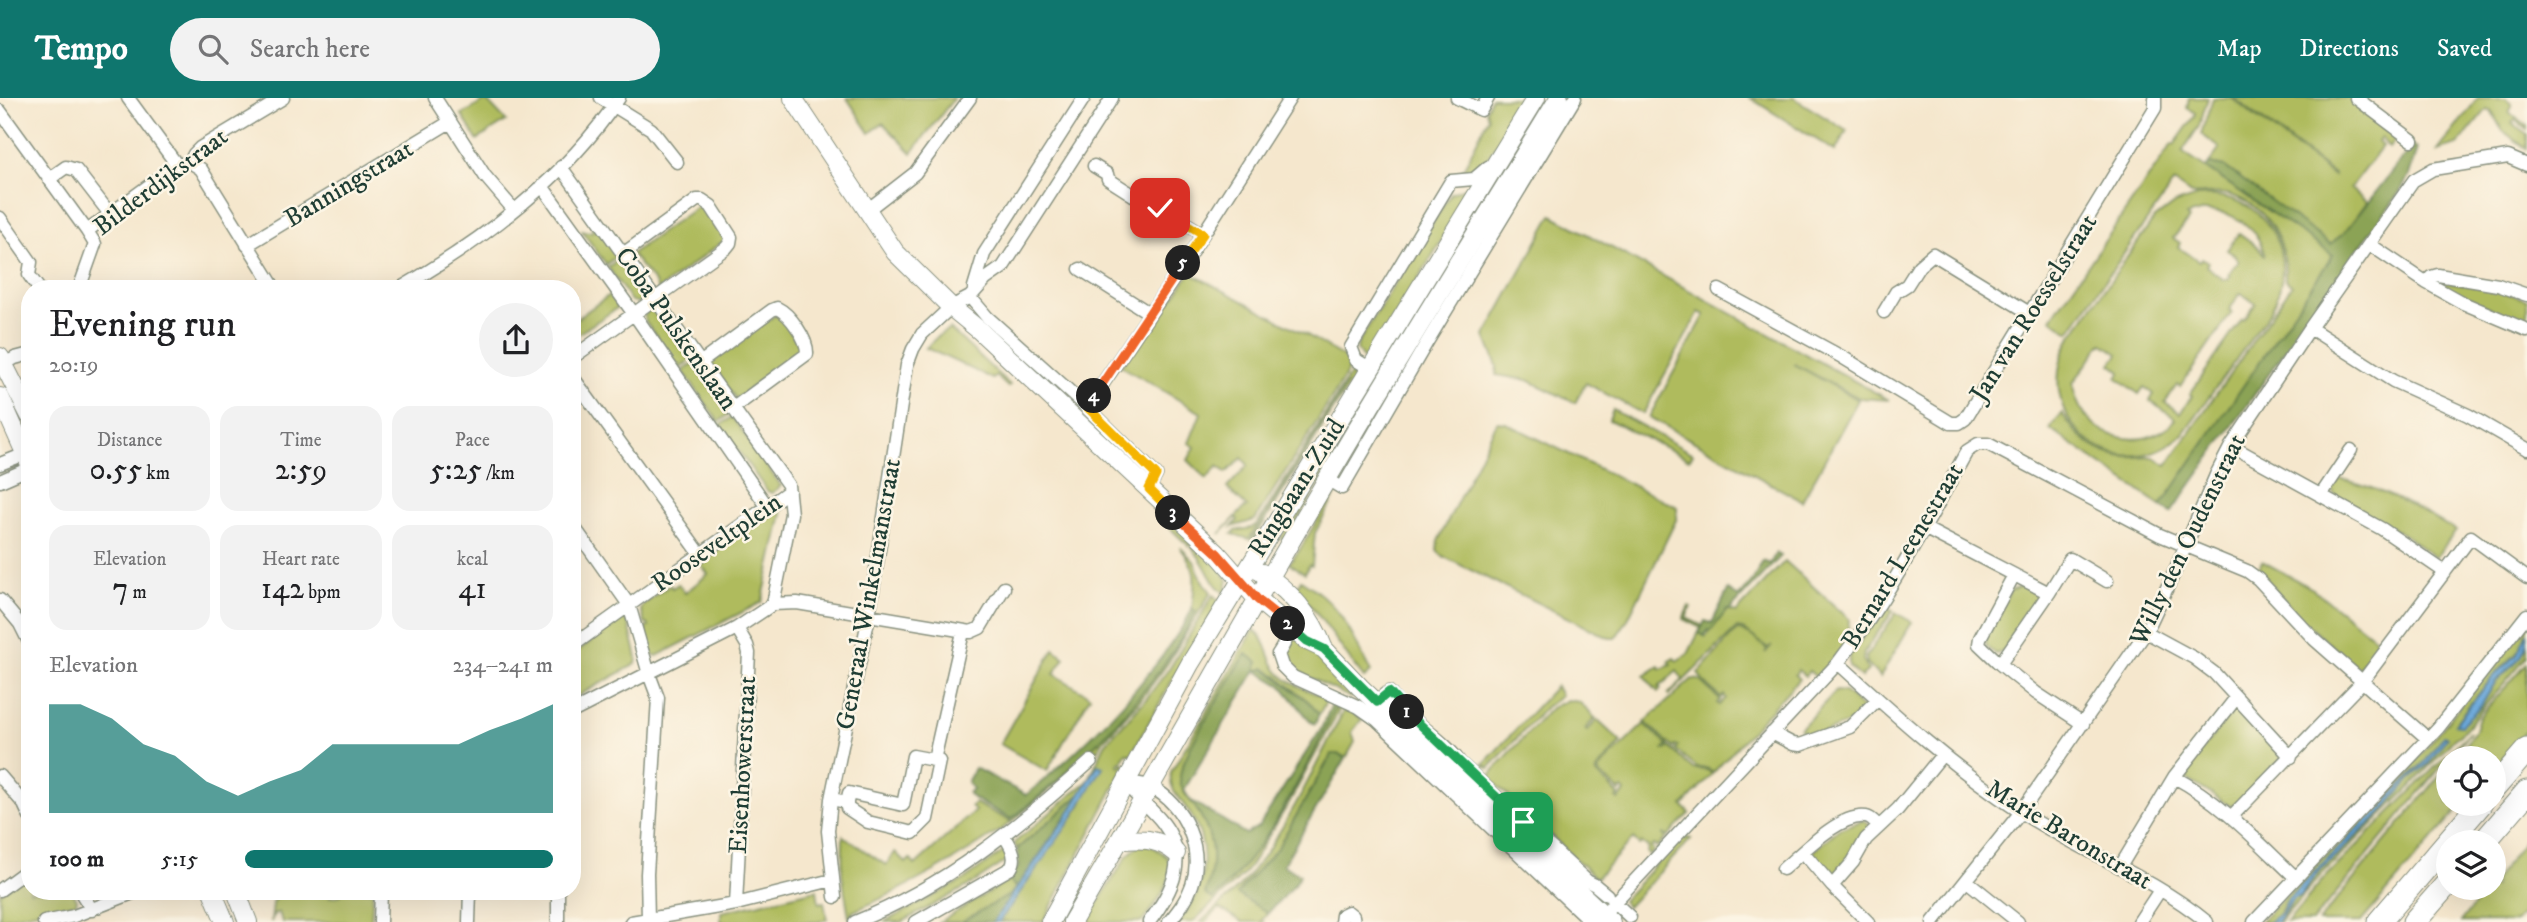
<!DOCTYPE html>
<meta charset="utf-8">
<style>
:root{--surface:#fff;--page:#f2f2f2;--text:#202124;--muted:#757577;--accent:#0f766e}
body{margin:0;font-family:"IM FELL DW Pica",serif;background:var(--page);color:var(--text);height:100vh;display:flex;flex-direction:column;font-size:26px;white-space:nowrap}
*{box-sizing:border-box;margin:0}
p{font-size:23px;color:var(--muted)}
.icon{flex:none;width:38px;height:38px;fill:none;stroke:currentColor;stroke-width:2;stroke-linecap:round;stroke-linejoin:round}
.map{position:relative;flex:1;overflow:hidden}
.sheet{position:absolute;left:21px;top:182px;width:560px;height:620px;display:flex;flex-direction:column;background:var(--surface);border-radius:28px;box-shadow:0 7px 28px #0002}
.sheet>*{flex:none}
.controls{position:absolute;left:2436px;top:648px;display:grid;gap:14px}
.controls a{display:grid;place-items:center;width:70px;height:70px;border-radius:50%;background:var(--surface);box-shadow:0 7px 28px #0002;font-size:35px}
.pin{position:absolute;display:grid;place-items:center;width:60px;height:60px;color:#fff;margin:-30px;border-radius:14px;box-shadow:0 4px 10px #0006}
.km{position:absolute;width:35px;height:35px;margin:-18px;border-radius:50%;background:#222;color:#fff;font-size:19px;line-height:35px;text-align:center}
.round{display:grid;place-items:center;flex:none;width:74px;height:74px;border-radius:37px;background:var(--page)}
.head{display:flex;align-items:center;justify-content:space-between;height:119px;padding:0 28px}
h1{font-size:38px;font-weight:600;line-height:52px}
.stats{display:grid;grid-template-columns:repeat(3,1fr);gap:10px;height:119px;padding:7px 28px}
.stats div{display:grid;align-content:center;border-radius:18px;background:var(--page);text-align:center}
.stats b{font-size:30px;font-weight:600}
.stats small{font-size:19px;font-weight:400}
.stats p{font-size:19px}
.chart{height:196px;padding:14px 28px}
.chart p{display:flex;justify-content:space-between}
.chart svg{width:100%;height:126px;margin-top:7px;fill:var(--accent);opacity:.7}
ul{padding:0 28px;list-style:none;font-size:23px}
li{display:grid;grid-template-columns:112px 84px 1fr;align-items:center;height:52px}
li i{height:18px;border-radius:9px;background:var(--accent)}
header{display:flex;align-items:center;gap:42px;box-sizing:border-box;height:98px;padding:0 35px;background:var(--accent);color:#fff}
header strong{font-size:33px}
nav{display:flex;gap:38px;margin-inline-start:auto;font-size:24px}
.search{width:490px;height:63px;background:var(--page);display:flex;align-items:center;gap:18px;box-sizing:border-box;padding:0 24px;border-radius:38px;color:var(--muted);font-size:26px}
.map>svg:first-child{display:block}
.green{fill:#afbb5d;stroke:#677c48;stroke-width:2;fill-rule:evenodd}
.forest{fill:#8ba354;stroke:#557044;stroke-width:2}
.water{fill:#6ba8dc;stroke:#457288;stroke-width:2}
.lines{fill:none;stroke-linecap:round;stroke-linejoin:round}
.street-casing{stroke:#8a9280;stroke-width:15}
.secondary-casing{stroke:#8a9280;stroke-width:20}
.highway-casing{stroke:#8a9280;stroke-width:25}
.street{stroke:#fff;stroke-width:12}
.secondary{stroke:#fff;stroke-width:18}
.highway{stroke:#fff;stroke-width:23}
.split-1-casing{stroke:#fff;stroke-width:14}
.split-2-casing{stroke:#fff;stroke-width:14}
.split-3-casing{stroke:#fff;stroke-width:14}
.split-4-casing{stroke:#fff;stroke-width:14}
.split-5-casing{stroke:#fff;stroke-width:14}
.split-6-casing{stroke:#fff;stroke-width:14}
.split-1{stroke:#22a559;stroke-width:9}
.split-2{stroke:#22a559;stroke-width:9}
.split-3{stroke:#f0652b;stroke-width:9}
.split-4{stroke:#f5b400;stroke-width:9}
.split-5{stroke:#f0652b;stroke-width:9}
.split-6{stroke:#f5b400;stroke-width:9}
.labels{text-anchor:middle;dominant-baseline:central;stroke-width:5;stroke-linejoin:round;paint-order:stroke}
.street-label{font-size:26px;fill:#1f3d34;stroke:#fcf5e5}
</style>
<header>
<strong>Tempo</strong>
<div class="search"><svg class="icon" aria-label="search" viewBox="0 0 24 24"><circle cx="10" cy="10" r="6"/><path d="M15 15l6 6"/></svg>Search here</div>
<nav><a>Map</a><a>Directions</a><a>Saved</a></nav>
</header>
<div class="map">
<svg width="2527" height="824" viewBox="0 0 2527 824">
<rect width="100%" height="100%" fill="#fcf5e5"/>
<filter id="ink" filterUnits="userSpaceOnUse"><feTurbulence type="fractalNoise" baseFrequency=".0143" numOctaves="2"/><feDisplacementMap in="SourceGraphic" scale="14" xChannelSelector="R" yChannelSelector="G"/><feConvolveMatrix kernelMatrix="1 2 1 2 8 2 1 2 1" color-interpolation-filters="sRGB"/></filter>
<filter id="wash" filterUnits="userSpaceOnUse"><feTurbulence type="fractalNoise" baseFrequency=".00686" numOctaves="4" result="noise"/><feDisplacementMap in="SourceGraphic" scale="28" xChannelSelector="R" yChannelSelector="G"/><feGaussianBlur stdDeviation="1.57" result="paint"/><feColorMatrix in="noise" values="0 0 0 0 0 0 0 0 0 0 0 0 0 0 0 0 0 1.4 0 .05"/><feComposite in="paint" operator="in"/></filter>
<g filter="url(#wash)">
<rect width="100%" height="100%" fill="#f5e7cd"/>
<path class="green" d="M847,0H954L912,55L883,25L870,35Z
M1491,0H1529L1479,72L1462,74L1488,20L1486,12Z
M1750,0H1794L1847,33L1835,53Z
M2189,0H2208L2199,28L2182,54L2333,157L2161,408L2050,331L2062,315C2076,339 2097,357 2126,359C2149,361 2145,352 2167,367L2292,187L2285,182C2287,144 2268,108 2230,97C2216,93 2200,98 2192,96C2186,94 2179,87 2174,84L2069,234L2051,221L2172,46L2174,47L2194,19L2195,15L2187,10Z
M2213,0H2231L2334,78V76L2234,0H2348L2397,37V40L2389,50L2381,40L2378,44L2382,48L2350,90L2367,104L2343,136L2330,147L2225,69L2209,66L2220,50L2201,36Z
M2478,0H2506L2512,7L2508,14L2527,28V31L2515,22L2512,25L2527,36V51L2502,32L2492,14L2487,11L2458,47L2438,53Z
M486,2L506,23L477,42L462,17Z
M1494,80L1497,82L1485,103L1480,117L1285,443L1280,440L1350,326L1376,273Z
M1476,86L1368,263L1364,262L1357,252L1358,245L1451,95Z
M2198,98C2265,91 2303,157 2270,214L2182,337C2114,396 2025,316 2071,239L2154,121L2174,106ZM2204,113C2233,112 2258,129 2265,158L2258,149L2239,135L2227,152L2236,158L2239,164L2228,176L2230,178L2228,181L2224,182L2206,168L2208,164L2202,160L2199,163L2178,149L2180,145L2173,140L2189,121L2186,118ZM2241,195L2256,206L2244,222L2242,221L2190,296L2192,298L2180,315L2165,304L2177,287L2180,289L2232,214L2229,212ZM2102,245L2118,256L2111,266L2121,274L2117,280L2139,296L2144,289L2154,296L2150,303L2176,321C2142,361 2076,336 2073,285Z
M698,108L706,111L725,142L658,192L655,185L631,156Z
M1552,117L1889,302L1859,300L1794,266L1858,302L1802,403L1649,319L1705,217L1699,214L1643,316L1586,285L1575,305L1528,282L1496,277L1497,268L1485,238Z
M593,124L617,158L606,166L582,133L592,134Z
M619,161L645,195L642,202L638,205L631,203L608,169Z
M1190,175L1309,238L1345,260V257H1347C1353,269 1344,279 1338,290L1255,422L1232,429L1238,422L1236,419L1220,436L1244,410L1247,409L1227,390L1248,367L1242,360L1226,375L1218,368L1207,381L1188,362L1195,349L1189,345L1201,315L1121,268L1159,205L1169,206Z
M2435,182L2496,191L2527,202V228L2435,184Z
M611,196L620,208L572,240V224Z
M649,211L656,213L691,262L680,270L646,224L644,218Z
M775,217L782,219L801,248V253L736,301L709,264Z
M950,231L1010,287L1008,289L996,278L993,281L926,250L938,238Z
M694,265L730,315L719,324L683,273Z
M1354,270L1352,285L1333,312L1253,443L1251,442L1347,286L1333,305L1249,441L1232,436L1235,433L1251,430L1258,425Z
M1613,312L1693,356L1689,361L1609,322Z
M732,319L781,388L772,395L767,393L723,331L721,327Z
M1497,324L1506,325L1677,409V420L1627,523L1615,540H1609L1442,458L1437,453L1438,443Z
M2338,381C2372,385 2426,415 2456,433L2435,460L2408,439L2335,398L2332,391Z
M1336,396L1315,435L1312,468L1309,467L1305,475L1289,465L1299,453L1330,400Z
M776,411L781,412L782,416L762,504L657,558L652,557L645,530L649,529L648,526H645L641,512L643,507L670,487L672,490L678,486L685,495L708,476L700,465Z
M1158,411C1182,433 1210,454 1228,482L1225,496C1207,481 1207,466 1192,450L1193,448L1191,446L1189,448L1170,430V426L1168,428L1154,415Z
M1180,449L1194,463L1203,484L1211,494L1168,565L1141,601L1102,644L1099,650L1014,722L1011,721C1073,673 1127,619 1171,555C1181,542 1187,527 1196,513L1192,511C1195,481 1199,474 1180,449Z
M1785,463L1849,521L1847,546L1817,580L1809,573L1805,578L1798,572L1795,577L1799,581L1713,675L1707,670H1697L1676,652L1678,648L1676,647L1674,650L1645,624L1692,581L1699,582L1720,602L1717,605L1719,607L1726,600L1724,597L1721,600L1703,583L1698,575L1737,532C1748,533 1759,544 1767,551L1765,555L1772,547L1768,550L1743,531L1737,530L1669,597L1668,596L1683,582L1677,573L1659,589L1661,591L1658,594L1644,578L1659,568L1661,571L1671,567L1669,563L1674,560L1677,563L1688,556L1701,530L1683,521L1689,508L1691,509L1686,520L1703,528L1699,535L1706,539L1727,512L1736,515Z
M2262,463L2313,491L2380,544L2358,571L2299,519L2258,472Z
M1301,482C1344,509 1349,533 1371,574L1364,580C1340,551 1323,517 1295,492Z
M2021,488L2035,492L2039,498V504C2033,514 2023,521 2016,530C2008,540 2010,552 1996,556L1986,549L1985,540L2010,493Z
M1213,497L1221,504L1174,579L1131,657L1126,655L1121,664H1119L1118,667L1121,668L1123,665L1126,667L1043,824H999L1071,722L1082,706L1098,667L1082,695L1017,751L1014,745L1088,683L1105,646L1146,601L1171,568Z
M1885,508L1893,513L1864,554L1863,562L1868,572L1861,580L1849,568V558Z
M1896,515L1912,524L1880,579L1867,566L1866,559Z
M622,521L628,522L637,560L636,566L572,601V557Z
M2527,523C2527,556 2512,556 2494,578C2481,593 2466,609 2455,626L2461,627L2481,608L2496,583L2521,559L2527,546V558L2460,637L2454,641L2411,688L2317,781L2280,824H2277L2286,814L2293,801L2301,797L2317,775L2381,715L2414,677L2428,666L2447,639L2437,647L2425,664L2410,676L2376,714L2361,727L2288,801L2276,820L2269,824H2260L2421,657Z
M1254,532C1269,545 1266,554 1275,569C1283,585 1311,593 1326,600L1324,602L1327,601L1319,617L1309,604L1268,571L1256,572L1258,564L1246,556C1231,580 1180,657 1180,681C1180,692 1189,700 1195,709C1214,736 1217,765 1205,796L1213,801C1270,749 1303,674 1338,606L1341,609L1289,705L1251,766L1244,776L1193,824H1178C1206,795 1212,751 1191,717C1182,702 1168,693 1171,674Z
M1293,537L1355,592L1351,600L1289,569L1284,557Z
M1054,551L1065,560L1054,576L1090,598L1047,673L1000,646Z
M2527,565V632L2494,671V660H2455L2474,635L2479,619Z
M1556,588L1561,598L1546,609L1489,670L1486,667L1481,673L1479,671Z
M1836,593L1845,594L1864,611L1851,624L1810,640L1800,631Z
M1567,602L1579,604L1595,620L1585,631L1587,633L1597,622L1621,644L1596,672L1597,676L1619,697L1616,700L1618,702L1625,694L1622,691L1620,694L1599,675L1598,671L1644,626L1668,647L1664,651L1666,652L1669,649L1693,671L1707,672L1712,676L1683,708L1690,715L1668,738L1664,736L1663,737L1666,740L1657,750L1654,747L1651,749L1654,753L1650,757L1647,755L1648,749L1642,745L1639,747L1633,741L1596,780L1489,680L1493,673L1551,610Z
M1345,610L1362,621L1352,634L1355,644L1346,660L1341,657L1327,664L1278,749L1238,796L1268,815L1262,822L1264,824H1242L1220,810L1205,824H1201C1216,809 1234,796 1248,779C1287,731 1317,665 1345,610Z
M2238,612L2243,614L2281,657V661L2236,707L2230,708L2187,681V671L2232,614Z
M2470,634L2312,824H2287L2320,785Z
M2448,668V705H2464L2361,824H2318Z
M975,705L1012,724C961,760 909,789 852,814L853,818L849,819L842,776L843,738L886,767L895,754L906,765L910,761L915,767L975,713L971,708Z
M1864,722L1871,729L1852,758L1834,778L1830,777L1814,759L1813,753L1839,731Z
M1682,738L1691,741L1627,809L1622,803Z
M2527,740V781L2523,785L2527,789V810L2515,824H2461L2488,789H2494V782Z
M1149,746C1155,751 1168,756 1170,764C1176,780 1152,812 1142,824H1086L1127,758L1138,748Z
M1007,751L1011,760L972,786L902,824H884L964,782Z
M30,774V793H72L77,801L76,805L0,821V795Z
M1009,782L1016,790L1011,796L961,824H940Z
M817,792L819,805L824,804L827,821L818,824H721V814Z
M277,793H328L330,799L341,797L340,793H373L371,824H282L279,814L274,816L271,824L273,804L278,799Z"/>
<path class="forest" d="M2412,48L2417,51L2409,77L2402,91L2328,192L2171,415L2161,408L2333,157L2206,70L2209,66L2225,69L2330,146L2343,136Z
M1776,455L1781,458L1729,513L1727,512L1711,533L1709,532L1704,537L1706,539L1699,535L1705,523L1712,525L1728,492L1739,499L1753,482L1763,463L1770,466Z
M1192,511L1196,513C1188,527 1181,542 1172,555C1128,619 1073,673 1011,721L974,701L968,695L972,691L967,684L975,670L1026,697C1076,656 1124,609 1163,557C1173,542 1185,528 1192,511Z
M1246,556L1258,564L1256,572L1184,692L1190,702L1246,736L1259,728L1320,633L1333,604L1338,606C1303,674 1270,749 1213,801L1205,796C1217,766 1214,736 1195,709C1189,700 1180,692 1180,680C1180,657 1232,580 1246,556Z
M1265,570L1309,604L1319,617L1315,626L1311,624L1282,588L1257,573Z
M1332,656H1338L1346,660L1283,767L1300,777L1294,787L1268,815L1237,796L1278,749Z
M1082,695L993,824H961L1011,796L1016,790L1009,782L1019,767L1017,751Z"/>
<path class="water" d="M2527,535V546L2521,559L2496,583L2481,608L2461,627L2455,626L2494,578L2517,557Z
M2444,637L2447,639L2428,666L2414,677L2381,715L2317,775L2301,797L2293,801L2279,821L2277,824H2269L2282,814L2288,801L2320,768L2425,664Z
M1098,667L1103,669L1071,722L999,824H993L1065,722Z"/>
</g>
<g filter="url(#ink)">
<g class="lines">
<g class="street-casing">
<path id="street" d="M128,0L177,67
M435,0L485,78L514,112
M601,0L651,31L677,64
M1457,0L1481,12L1488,0
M2356,0L2412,42
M0,13L87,133
M190,64L201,71L275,191
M190,64L194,56L200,50L283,0
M1094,68L1107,76L1108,81L1155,111L1160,110L1203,136
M561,69L788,387L791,416L773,506L737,530L572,614
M49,81L66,69L76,72L110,116
M542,88L634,216L767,408
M866,113L915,75L970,0
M0,120L31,164L29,177L39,191
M2369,146L2427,185L2463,205L2527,232
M247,147L450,24
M1080,171L1149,215
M2427,185L2431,179L2438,177L2498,187L2527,197
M974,189L984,156L1084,0
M79,191L95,146L87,133L177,67L190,64
M399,191C483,142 565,81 619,0
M1719,192L1842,259L1951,325H1959L1965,321L2155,10V0
M970,199L987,219L1087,309L1156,377L1148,391
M1884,214L1896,194L1907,187L1919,168L1933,156L2031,216
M2310,230L2393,283L2468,317L2527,351
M572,260L726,150L730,145L731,139L711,108L702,102H697L623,156
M700,265L772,212L777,210C790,216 808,242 807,256L732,311
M4,266L15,260L30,256
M1371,271L1356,262L1351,249L1451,83L1474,81L1488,69H1494
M572,278L701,457
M1087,309L1189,158L1290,0
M2231,348L2382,431L2445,474
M0,366L30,354
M1327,381L1342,390L1427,244L1575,0
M0,383L30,370
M2321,397L2351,352
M572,426L629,507L649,576L658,600L647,776L648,821
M1924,430L2049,495L2000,566L2036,595L2083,626
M2049,495L2070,461L2107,483
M0,502L20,526L30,546
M773,506L797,505L971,534L980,530L1004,490
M1298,527C1288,533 1285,547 1278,556L1282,568L1293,579L1359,609L1376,621L1591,824
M2146,534L2194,560L2214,575L2291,659
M572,548L789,393
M1838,565C1896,618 1954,670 2019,713C2080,753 2149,777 2207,824
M2000,566L1979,546L1980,540L2014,477
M1376,604L1389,594C1406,622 1443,639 1460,665L1587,783L1595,787L1607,797
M1772,635L1793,646L1800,647L1850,629L1878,601
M0,678L24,706L30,719
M2174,679C2221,704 2257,743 2295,779
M1125,685C1133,686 1145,685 1151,689C1185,707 1204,751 1192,787C1187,802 1178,813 1169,824
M1125,685C1137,699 1152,711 1163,725C1190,760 1172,794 1149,824
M831,701L847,704L849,695L903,707L913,658L934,662L963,534
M847,704V710L868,724L913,735L927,721L939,663L934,662
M2232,718L2362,584L2471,439L2527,480
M1803,754L1832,788L1868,824
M2120,769L2174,679L2236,600
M1783,771C1802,755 1840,715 1866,719C1872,720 1875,725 1879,729
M1967,783L2018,824
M1832,788L1853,764L1866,741L1898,711L1942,657
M0,792L30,770
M80,793L92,812
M558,793V824
M835,799L828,733L831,701L869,518L907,267L913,251L922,236L951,209L970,199L986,181L1003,169L1112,0
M1612,802L1630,819
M736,806L749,555L747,547L737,530
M44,824L74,818L138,793
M380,824L381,793
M469,824L470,793
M631,824L736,806L832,782
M855,824C946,788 1019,728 1091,663
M916,824L1011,770C1018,759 1011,747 1004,738
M1341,824L1342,817L1348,814L1353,818L1354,824
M1596,824L1838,565C1889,499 1927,425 1967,353L1978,346H1988L2160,437L2247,473L2258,481L2314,541L2428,641
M1933,824L2021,714L2146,534L2174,475L2216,377L2231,348L2310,230L2414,82L2433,71L2508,59L2527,67
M2139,824L2160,792
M2254,824L2438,630L2527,517"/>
</g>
<g class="secondary-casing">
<path id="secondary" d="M793,0L895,154L951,209L979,232L1217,455L1258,502L1307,543L1324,551L1360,589L1611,824
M0,259L30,318
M0,299L30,366
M1262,475C1291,493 1312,520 1324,551
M1122,742C1143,741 1159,740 1176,755
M212,793L225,824
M236,793L248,824
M1050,824L1190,566L1536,0
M1072,824C1162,671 1248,514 1339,361C1410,240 1486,121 1559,0"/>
</g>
<g class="highway-casing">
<path id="highway" d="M2494,690L2527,652
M2484,744L2527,694
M2379,824L2481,705
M2414,824L2448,785"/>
</g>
<use href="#street" class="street"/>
<use href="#secondary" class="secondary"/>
<use href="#highway" class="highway"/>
</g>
</g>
<g class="lines" filter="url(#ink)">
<g class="split-1-casing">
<path id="split-1" d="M1407,614L1523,724"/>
</g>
<g class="split-2-casing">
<path id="split-2" d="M1288,526L1307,543L1324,551L1377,604L1389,594L1407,614"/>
</g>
<g class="split-3-casing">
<path id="split-3" d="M1173,415L1217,455L1258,502L1288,526"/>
</g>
<g class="split-4-casing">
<path id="split-4" d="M1094,298L1087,309L1156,377L1149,391L1173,415"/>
</g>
<g class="split-5-casing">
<path id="split-5" d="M1094,298L1183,165"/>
</g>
<g class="split-6-casing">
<path id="split-6" d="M1160,110L1203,136L1183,165"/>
</g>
<use href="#split-1" class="split-1"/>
<use href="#split-2" class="split-2"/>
<use href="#split-3" class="split-3"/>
<use href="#split-4" class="split-4"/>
<use href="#split-5" class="split-5"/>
<use href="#split-6" class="split-6"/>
</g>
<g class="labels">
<g class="street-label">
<text transform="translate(161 84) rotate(-37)">Bilderdijkstraat</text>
<text transform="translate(349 86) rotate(-31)">Banningstraat</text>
<text transform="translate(2034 210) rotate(-58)">Jan van Roesselstraat</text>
<text transform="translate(676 231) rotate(55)">Coba Pulskenslaan</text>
<text transform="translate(1297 390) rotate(-58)">Ringbaan-Zuid</text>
<text transform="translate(2188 442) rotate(-64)">Willy den Oudenstraat</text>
<text transform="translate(717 445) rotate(-35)">Rooseveltplein</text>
<text transform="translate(1903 458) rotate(-59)">Bernard Leenestraat</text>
<text transform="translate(869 496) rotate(-80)">Generaal Winkelmanstraat</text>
<text transform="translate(743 667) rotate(-87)">Eisenhowerstraat</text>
<text transform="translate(2069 737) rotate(31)">Marie Baronstraat</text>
</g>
</g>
</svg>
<div class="controls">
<a><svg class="icon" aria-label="locate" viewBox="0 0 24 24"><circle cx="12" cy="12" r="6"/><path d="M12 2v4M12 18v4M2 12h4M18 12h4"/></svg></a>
<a><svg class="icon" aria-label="layers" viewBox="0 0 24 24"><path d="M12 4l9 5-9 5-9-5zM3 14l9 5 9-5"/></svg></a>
</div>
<div class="pin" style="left:1523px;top:724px;background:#1e9e55"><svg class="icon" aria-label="arrive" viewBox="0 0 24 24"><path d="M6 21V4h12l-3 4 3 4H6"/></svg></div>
<div class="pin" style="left:1160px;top:110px;background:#d93025"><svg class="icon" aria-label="check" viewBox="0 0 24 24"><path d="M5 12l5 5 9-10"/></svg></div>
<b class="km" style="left:1407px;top:614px">1</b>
<b class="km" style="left:1288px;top:526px">2</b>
<b class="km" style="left:1173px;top:415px">3</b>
<b class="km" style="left:1094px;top:298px">4</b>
<b class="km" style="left:1183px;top:165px">5</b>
<section class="sheet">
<div class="head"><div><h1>Evening run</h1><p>20:19</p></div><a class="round"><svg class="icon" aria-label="share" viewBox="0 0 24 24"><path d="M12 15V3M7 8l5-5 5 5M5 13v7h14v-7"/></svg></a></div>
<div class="stats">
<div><p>Distance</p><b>0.55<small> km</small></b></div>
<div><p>Time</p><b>2:59</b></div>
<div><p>Pace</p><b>5:25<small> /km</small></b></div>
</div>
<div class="stats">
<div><p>Elevation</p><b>7<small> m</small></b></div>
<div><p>Heart rate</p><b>142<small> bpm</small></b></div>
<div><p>kcal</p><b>41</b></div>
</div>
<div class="chart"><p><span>Elevation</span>234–241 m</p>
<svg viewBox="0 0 160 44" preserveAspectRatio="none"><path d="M0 44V6L10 6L20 11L30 20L40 24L50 33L60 38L70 33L80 29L90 20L100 20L110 20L120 20L130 20L140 15L150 11L160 6V44z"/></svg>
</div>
<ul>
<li><b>100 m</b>5:15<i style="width:100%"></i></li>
</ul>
</section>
</div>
